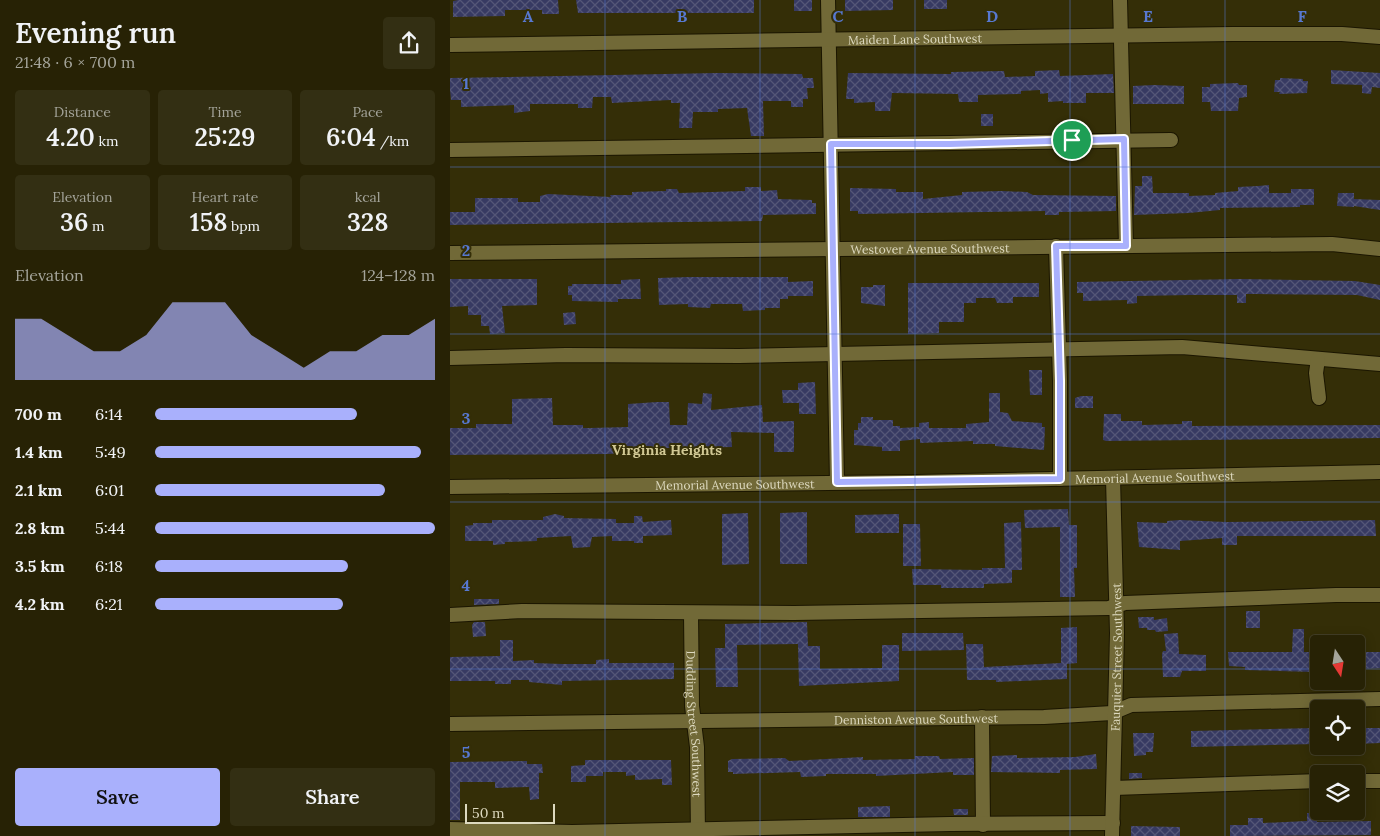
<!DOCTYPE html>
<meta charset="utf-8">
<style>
:root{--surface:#272205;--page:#332f13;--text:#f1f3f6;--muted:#a4a49a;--line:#433f27;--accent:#a9b0fc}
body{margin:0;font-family:Lora,serif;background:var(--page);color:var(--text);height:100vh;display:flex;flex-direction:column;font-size:19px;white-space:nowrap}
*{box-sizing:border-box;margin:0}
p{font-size:16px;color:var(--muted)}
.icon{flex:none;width:28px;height:28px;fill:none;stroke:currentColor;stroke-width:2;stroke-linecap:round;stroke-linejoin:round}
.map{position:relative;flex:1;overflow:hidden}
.sheet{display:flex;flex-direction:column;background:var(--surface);width:450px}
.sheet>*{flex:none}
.needle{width:32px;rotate:168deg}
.buttons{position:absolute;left:860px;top:635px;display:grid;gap:10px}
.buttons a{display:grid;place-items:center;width:55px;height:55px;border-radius:5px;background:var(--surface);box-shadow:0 2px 12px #0003,0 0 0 1px var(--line);font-size:25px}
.scale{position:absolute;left:15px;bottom:12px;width:90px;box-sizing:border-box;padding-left:5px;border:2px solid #ddd9bf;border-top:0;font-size:14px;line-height:18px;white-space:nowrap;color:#ddd9bf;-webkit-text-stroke:4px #342e07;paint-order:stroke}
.pin{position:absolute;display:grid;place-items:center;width:42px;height:42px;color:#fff;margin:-21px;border:2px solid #fff;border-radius:50%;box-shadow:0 1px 5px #0007}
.round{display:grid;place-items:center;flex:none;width:52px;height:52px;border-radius:5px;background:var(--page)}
.overview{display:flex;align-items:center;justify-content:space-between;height:85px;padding:0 15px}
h1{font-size:28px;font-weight:600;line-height:38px}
.metrics{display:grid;grid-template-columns:repeat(3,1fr);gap:8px;height:85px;padding:5px 15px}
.metrics div{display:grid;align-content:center;border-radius:5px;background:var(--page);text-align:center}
.metrics b{font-size:25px;font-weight:600}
.metrics small{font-size:14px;font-weight:400}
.metrics p{font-size:14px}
.chart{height:140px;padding:10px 15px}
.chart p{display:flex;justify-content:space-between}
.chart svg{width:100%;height:90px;margin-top:5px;fill:var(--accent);opacity:.7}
.primary-button{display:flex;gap:10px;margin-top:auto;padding:10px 15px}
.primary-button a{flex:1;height:58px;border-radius:5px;background:var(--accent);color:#111;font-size:20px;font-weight:600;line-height:58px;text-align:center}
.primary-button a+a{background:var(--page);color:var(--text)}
ul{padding:0 15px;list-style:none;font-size:16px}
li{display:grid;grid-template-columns:80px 60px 1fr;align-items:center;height:38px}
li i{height:12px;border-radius:6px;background:var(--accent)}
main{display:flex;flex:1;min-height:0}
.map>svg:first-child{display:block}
.building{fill:url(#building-cross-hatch)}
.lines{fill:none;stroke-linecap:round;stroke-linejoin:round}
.minor-casing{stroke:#1b1600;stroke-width:16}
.minor{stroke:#716937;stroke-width:14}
.route-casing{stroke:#fff;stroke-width:10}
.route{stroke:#a9b0fc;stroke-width:6}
.grid{fill:none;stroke:#5778d0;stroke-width:1;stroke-opacity:0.55}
.labels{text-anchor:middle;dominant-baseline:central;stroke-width:4;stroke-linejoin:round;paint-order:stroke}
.street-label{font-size:12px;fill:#ddd9bf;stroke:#342e07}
.neighbourhood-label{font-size:14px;font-weight:bold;fill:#d1c894;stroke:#342e07}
.grid-label{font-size:16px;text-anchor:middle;font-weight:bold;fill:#5778d0;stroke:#342e07;stroke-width:4;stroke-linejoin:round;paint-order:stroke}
</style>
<main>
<section class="sheet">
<div class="overview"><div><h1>Evening run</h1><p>21:48 · 6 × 700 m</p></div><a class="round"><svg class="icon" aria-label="share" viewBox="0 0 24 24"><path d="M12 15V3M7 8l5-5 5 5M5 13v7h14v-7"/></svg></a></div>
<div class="metrics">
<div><p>Distance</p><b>4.20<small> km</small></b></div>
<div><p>Time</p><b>25:29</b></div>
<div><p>Pace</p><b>6:04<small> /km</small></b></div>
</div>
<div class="metrics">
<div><p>Elevation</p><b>36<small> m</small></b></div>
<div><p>Heart rate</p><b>158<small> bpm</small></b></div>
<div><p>kcal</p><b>328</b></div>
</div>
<div class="chart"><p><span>Elevation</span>124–128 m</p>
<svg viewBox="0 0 160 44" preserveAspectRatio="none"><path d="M0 44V14L10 14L20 22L30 30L40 30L50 22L60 6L70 6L80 6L90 22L100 30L110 38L120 30L130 30L140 22L150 22L160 14V44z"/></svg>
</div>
<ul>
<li><b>700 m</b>6:14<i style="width:72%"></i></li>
<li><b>1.4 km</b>5:49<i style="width:95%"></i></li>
<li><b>2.1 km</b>6:01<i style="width:82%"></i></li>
<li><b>2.8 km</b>5:44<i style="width:100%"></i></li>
<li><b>3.5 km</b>6:18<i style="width:69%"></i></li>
<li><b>4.2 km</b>6:21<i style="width:67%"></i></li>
</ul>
<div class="primary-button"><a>Save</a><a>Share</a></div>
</section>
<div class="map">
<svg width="930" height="836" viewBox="0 0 930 836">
<defs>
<pattern id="building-cross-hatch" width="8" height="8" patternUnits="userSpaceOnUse" patternTransform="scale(1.25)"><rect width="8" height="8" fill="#373a62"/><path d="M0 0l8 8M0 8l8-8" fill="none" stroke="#545677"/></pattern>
</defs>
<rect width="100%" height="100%" fill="#342e07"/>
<path class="building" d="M8,0H108L109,14H92V10H55V16L3,17V1Z
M126,0H304V13H128Z
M344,0H362V11H344Z
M395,0H443V10L395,11Z
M474,0H497V9H474Z
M609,70L610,76L663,74L664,93H636V103H613V101L598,102V93L590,94V90L571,91V94L528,95V102H509L508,94L442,93L440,111H425V102L404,103V99H396L398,73L501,74V72L554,71L555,77L585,76V71Z
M881,70L930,73V88L922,87L921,94L912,93V85L881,84Z
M267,73L352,74L353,78H363L364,88H357L358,99H353V107H341V101H313L314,136H301L297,108L268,109V112H243L242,128H229L230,103H221V100L162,103L161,97H143L142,108H128V104H80V111L64,113V105L11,107V100H1L0,90V78Z
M830,78L853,79V81H858L857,93L829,94L830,92H824L825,80H830Z
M788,83L789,85H797V97L789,98L788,111H761L760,102H752V87H760V84Z
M704,85L734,86V104H683V86Z
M531,114H543V126H531Z
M692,176H702L703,193H739V196L765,195V193L788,191V187L808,186L819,185V193H841V189H864V205H850V207L770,208V210L739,213L684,215L685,186H692Z
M295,187H311V191L327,190L328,199L362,200V203H366V214L313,215L312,221L0,225V212H25V198H68V202H90V196L98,194L161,197L160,195H182V192L216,191V189H227L229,193L295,191Z
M400,188L446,189V192H473V199L512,195V192L552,191L577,192L583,195L666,196V211L609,212V215H595V211L408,214V211H400Z
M888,193H904V199L930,200V210L904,206V207L887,206Z
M239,277H338V282L363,281V296H338V299H330V308H315V310L293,311L292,304H261L260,308L238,307V304L209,305L208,278Z
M0,279H87V305L52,306L55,333L40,334L39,326H31V315H18V306L0,307Z
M190,279L191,299H168V302L122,301V295H118V286H122V284H171V280Z
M789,279L905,281L930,285V300L907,295L805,294H796V303H787V295H740L687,296V303L677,304V300L633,301V293H627V282Z
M458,283H589V297H563V303H547L545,298H526V303H514V322H489V333L458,334Z
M423,285H435V306L411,303V287H423Z
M125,312L126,324L114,325L113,313Z
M579,370H592V395H580Z
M365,382L366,414H349V403H333L332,390H348V383Z
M253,393L262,394L261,410L312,405L313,422L344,421V452H324V433L281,432L282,447L238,448V452L229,453V448H200L178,449L177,453L158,454L0,455V428H26V424H62V399L102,398L103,425H133V428H140L178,427V404L207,402H219L220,425H237L238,403L252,404Z
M539,393H550V412L558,413L562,421L592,423V427H595L594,450L545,446V444H523V441L470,443V439L450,441V451H432V447L404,445V430H408V423H411V417H423V420H443V426H450V428L469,427V423L479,422V428H516V424L539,422Z
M631,396H643V408H625V398Z
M654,414H671V421H692V425L732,424V421H742V426L930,425V438L656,441L653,440Z
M618,509L619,525H627V568H624L625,597H610V527L575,528L574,510Z
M357,512V564H330V513Z
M298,513L299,564L272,565V514Z
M105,514L114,516V518L166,519V523H184V516H192L193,522L221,520L222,535L193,536V543H184V541H162V536L142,537L140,547L123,548L121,536L87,538V541L55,542V544L43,545V541H15V526L23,525V523H42V520H93V517Z
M449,514V533H405V515Z
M730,520L776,522L925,520L926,536H787V545H772V538L730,541V550L689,547L687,522L717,523V521Z
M571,522L572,570H562V583L534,584V588H491V585H463L462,569L532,570V568H555L554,523Z
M453,524H470L471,566H453Z
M24,599H49V604L24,605Z
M796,611H810V628H796Z
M688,617H704V620L717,618L718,631L706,632L705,630H697V628H689Z
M24,622H35L36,636L23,637L22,625Z
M357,622L358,646H370V669L432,668V645H449V681L349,686L348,644L287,645L288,687H266L265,648H275V624Z
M627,627V663L617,664V679L546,682V680H517L516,644H533L534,667L611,663V628Z
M843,629H854V652H864V672L795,670V667L779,666L778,652H842Z
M452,633H513L514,650L452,651Z
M728,633L729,654L756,655V671H732L730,677H713L712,654L713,651H716L714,634Z
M50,640H63V661L84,660V663L112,664H146V660L159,659V663H224V679L112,681V685L79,682V680H61V684H45V681H0V657L50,656Z
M906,652H930V668L907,669Z
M866,728L867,744L741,747V731Z
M906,728H930V743L906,744Z
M683,733H704L703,752H696V755L684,756Z
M646,754L647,769L610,770V773L541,772L542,756L567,755V758L625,757Z
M465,756H489L490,759L524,758V775H503V772L426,776V774H376V776L351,777L350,772L283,774V772H278V761L282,759L335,758L339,761L413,757V760L465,759Z
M135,760H221L222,785H212V779L185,780V775L176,776V772H153V776H136V782H121V766L135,765Z
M77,761V764H92L93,773H89V799L80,800L79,787L45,788V782H10V820H0V762Z
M679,773H692V778L679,779Z
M440,806V817H408V807Z
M503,809H518V815H504Z
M857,813H867V822L921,821V835L780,836V825H798V818H813V823L857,821Z
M681,826L730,827V836H681Z"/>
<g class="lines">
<g class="minor-casing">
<g id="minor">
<path d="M378,0L387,482"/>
<path d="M670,0L676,246"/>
<path id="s1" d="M0,45L782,34H892L930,37"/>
<path d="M0,150L721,140"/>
<path d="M606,246L610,381V479"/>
<path id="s2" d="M0,253L882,244L930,249"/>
<path d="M0,358L116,355L289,356L732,347L930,364"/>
<path d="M868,359L866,373L869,398"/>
<path id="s3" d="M0,487L467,482L930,472"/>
<path id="s4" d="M241,613L242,706L247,747L248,836"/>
<path d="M0,615L72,611L344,613L659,608L675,603L886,595H930"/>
<path d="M532,717L533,825"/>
<path id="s5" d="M0,724L594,717L662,713L681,705L930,699"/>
<path d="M906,781H930"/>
<path d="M664,788L869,781"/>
<path d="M0,829L122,832L500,824L663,823"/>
<path id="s6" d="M662,836L667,633L663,478"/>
</g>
</g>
<use href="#minor" class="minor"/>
</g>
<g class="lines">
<g class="route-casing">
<path id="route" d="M674,139L676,246H606L610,381V479L387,482L381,144H500Z"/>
</g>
<use href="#route" class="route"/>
</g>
<path class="grid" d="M155,0V836M310,0V836M465,0V836M620,0V836M775,0V836M0,167H930M0,334H930M0,502H930M0,669H869M906,669H930"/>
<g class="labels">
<g class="street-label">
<text stroke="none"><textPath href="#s1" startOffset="465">Maiden Lane Southwest</textPath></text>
<text stroke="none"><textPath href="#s2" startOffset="480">Westover Avenue Southwest</textPath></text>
<text stroke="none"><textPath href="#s3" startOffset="705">Memorial Avenue Southwest</textPath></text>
<text stroke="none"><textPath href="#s3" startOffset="285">Memorial Avenue Southwest</textPath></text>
<text stroke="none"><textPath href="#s6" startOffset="179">Fauquier Street Southwest</textPath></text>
<text stroke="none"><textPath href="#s5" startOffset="466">Denniston Avenue Southwest</textPath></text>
<text stroke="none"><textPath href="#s4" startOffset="111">Dudding Street Southwest</textPath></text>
</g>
<g class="neighbourhood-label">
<text x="217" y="450">Virginia Heights</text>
</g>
</g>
<g class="grid-label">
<text x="78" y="22">A</text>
<text x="232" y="22">B</text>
<text x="388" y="22">C</text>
<text x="542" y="22">D</text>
<text x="698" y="22">E</text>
<text x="852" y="22">F</text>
<text x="16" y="89">1</text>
<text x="16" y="256">2</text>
<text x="16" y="424">3</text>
<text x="16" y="591">4</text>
<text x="16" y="758">5</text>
</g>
</svg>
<div class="buttons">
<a><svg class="needle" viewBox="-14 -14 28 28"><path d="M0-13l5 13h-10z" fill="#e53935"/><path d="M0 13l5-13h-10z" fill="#a4a49a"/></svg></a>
<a><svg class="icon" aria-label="locate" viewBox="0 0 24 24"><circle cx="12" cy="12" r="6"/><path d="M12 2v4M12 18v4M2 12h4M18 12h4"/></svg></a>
<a><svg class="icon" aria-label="layers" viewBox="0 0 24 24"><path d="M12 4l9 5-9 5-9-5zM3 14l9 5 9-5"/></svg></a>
</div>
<div class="scale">50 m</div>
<div class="pin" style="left:622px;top:140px;background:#1e9e55"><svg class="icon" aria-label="arrive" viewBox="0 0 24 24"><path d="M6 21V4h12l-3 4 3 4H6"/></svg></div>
</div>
</main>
